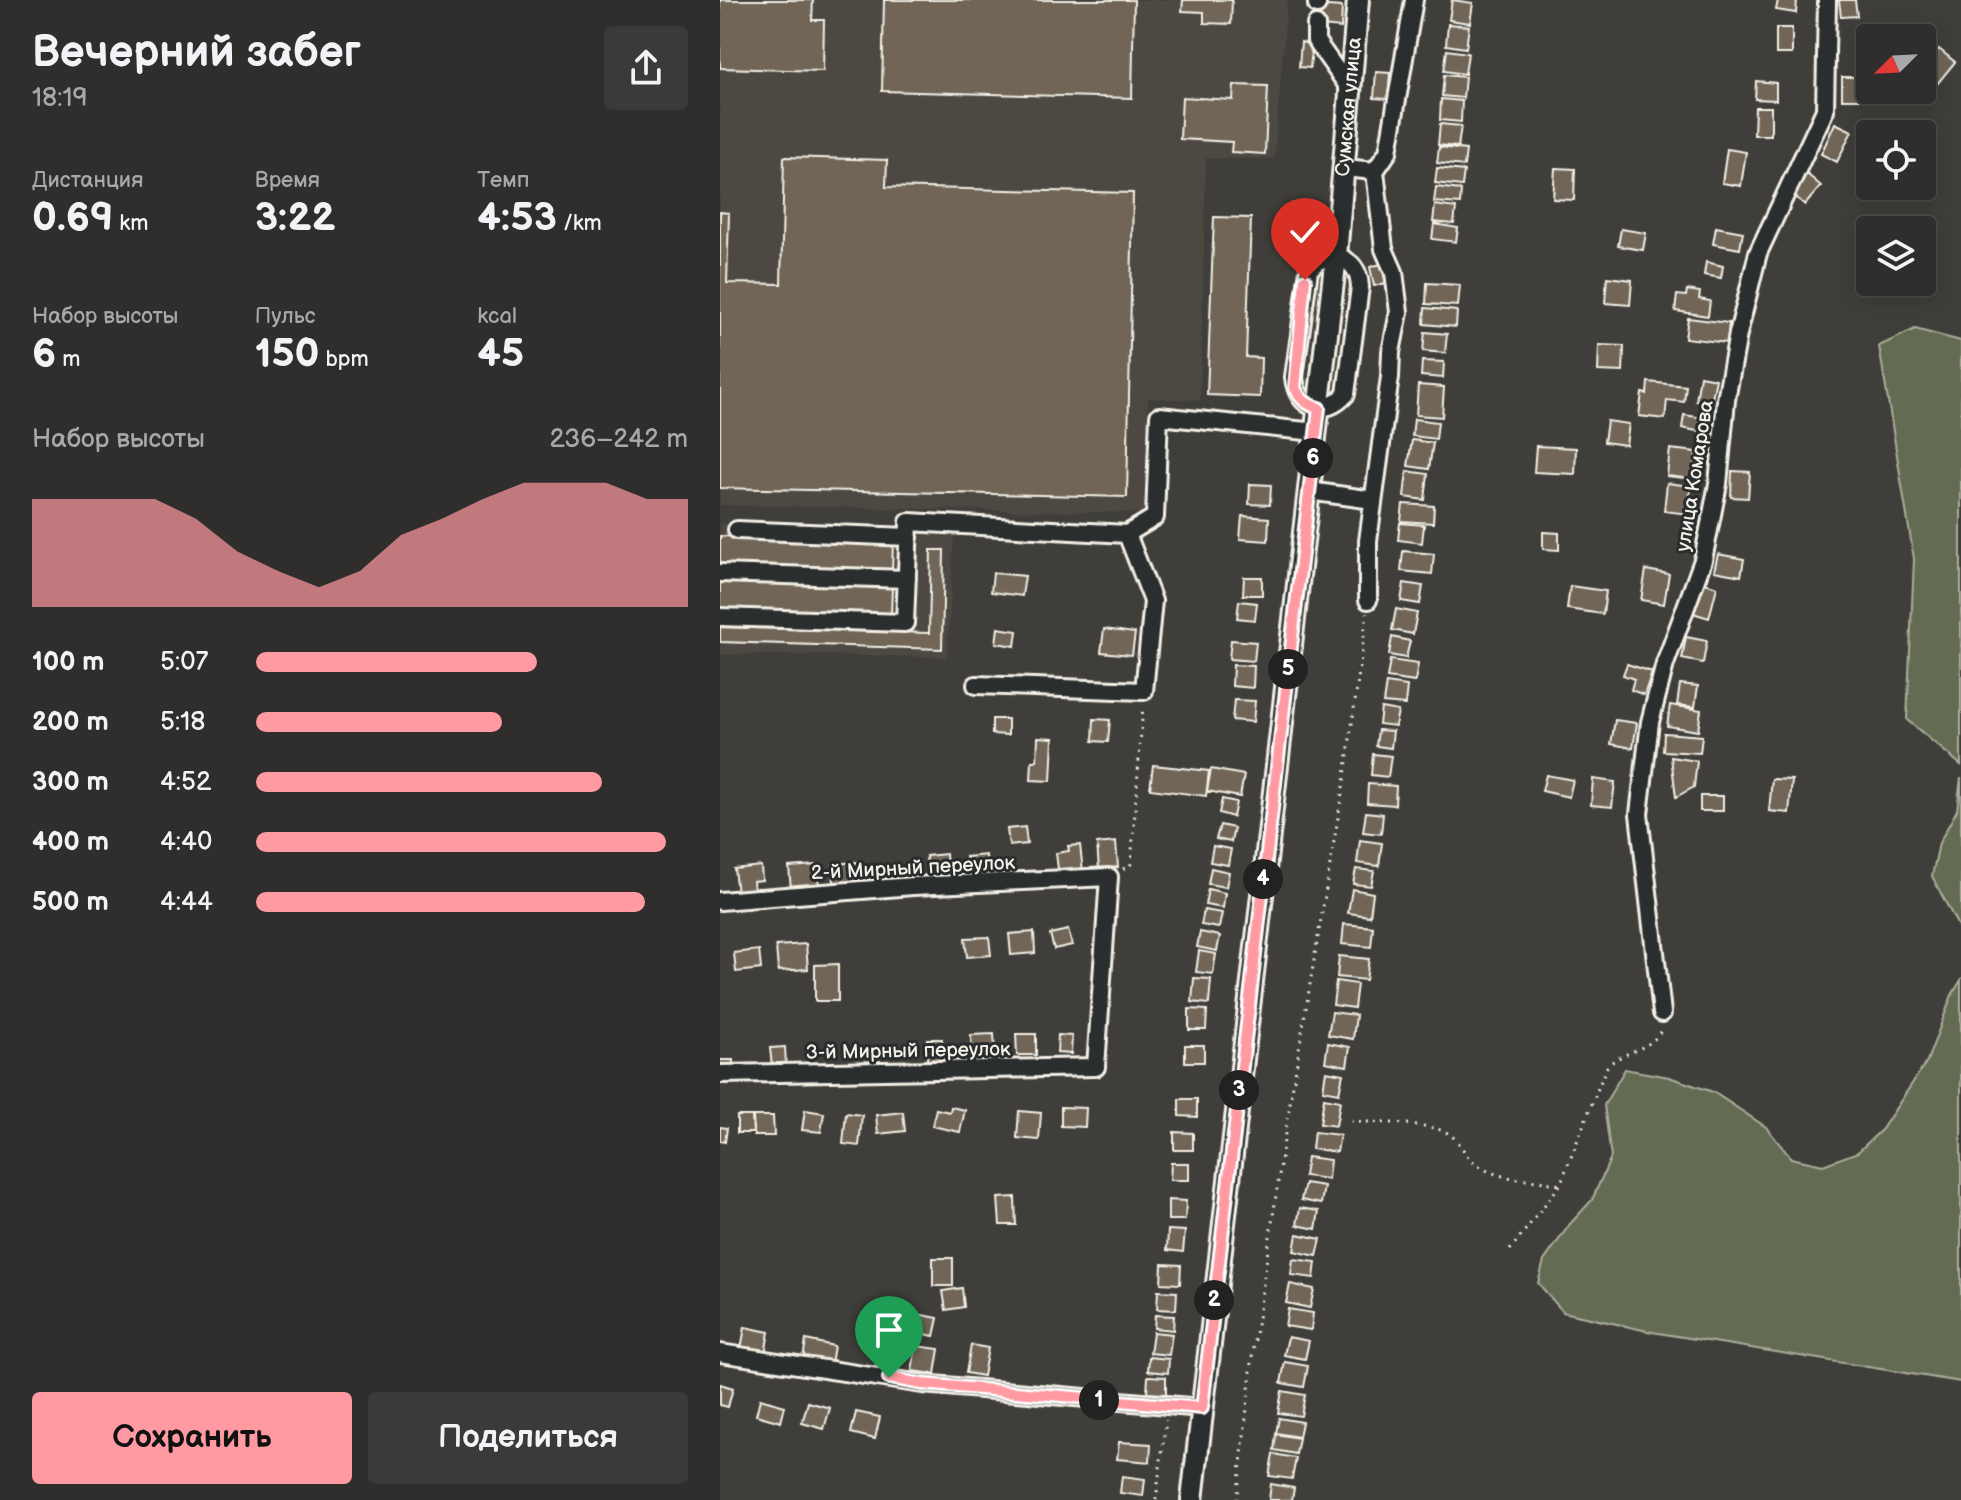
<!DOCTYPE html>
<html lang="ru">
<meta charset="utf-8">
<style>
:root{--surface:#2f2e2c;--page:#3b3a38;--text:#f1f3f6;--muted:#a7a8a9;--line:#4a4a48;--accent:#ff9aa2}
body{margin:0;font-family:"Balsamiq Sans",sans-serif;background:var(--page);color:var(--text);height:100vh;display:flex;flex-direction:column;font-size:30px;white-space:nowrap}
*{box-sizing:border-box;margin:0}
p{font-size:26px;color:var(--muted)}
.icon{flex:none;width:44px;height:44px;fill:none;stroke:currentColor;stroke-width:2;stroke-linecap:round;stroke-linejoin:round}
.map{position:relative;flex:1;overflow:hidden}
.panel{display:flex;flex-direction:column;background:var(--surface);width:720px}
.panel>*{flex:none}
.needle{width:52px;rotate:246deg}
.controls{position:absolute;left:1136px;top:24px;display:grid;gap:16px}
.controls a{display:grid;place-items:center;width:80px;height:80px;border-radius:8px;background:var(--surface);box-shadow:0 4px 20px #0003,0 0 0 2px var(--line);font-size:40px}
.pin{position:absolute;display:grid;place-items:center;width:68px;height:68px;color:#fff;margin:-82px -34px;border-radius:50% 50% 50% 0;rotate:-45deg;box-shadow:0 0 8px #0007}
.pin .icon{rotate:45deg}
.km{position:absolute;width:40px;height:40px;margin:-20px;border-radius:50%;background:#222;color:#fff;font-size:22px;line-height:40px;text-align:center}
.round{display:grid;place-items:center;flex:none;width:84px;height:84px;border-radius:8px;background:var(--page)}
.summary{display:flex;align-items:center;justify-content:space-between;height:136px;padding:0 32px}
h1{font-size:44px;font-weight:600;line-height:60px}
.stats{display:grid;grid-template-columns:repeat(3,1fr);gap:12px;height:136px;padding:8px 32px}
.stats div{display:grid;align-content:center}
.stats b{font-size:40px;font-weight:600}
.stats small{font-size:22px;font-weight:400}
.stats p{font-size:22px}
.chart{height:224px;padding:16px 32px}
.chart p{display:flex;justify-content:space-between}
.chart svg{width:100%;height:144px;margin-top:8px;fill:var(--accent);opacity:.7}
.action{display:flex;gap:16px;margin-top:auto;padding:16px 32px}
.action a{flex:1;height:92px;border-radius:8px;background:var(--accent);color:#111;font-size:32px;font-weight:600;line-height:92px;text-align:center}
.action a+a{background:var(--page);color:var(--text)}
ul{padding:0 32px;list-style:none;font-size:26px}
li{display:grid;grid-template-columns:128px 96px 1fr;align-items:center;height:60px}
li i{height:20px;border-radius:10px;background:var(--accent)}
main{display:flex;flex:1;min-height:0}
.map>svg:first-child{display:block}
.built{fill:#4d4a42}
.green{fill:#636c52;stroke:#acae9d;stroke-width:2}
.building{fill:#6f6556;stroke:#f4f1e8;stroke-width:2}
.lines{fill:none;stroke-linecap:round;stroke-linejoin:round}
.minor-casing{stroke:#f4f1e8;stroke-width:22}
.major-casing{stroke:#f4f1e8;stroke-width:26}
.path{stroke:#f4f1e8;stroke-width:3;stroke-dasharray:2 6;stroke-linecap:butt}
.minor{stroke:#2a2d2e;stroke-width:16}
.major{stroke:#2a2d2e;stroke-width:20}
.route-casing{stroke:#fff;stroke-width:16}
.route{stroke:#ff9aa2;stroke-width:10}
.labels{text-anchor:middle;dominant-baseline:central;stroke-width:6;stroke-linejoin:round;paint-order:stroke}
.street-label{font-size:20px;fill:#f4f1e8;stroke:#2a2d2e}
</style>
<main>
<section class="panel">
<div class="summary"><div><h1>Вечерний забег</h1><p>18:19</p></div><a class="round"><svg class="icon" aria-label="share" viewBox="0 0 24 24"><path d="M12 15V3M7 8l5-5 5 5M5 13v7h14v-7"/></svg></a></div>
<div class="stats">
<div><p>Дистанция</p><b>0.69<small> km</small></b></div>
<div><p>Время</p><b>3:22</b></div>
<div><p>Темп</p><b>4:53<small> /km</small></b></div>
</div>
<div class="stats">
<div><p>Набор высоты</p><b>6<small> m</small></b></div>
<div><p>Пульс</p><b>150<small> bpm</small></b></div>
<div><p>kcal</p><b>45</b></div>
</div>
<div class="chart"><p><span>Набор высоты</span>236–242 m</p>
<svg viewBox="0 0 160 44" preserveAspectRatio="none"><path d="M0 44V11L10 11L20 11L30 11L40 17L50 27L60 33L70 38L80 33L90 22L100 17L110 11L120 6L130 6L140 6L150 11L160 11V44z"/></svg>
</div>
<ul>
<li><b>100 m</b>5:07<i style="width:65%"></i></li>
<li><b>200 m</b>5:18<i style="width:57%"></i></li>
<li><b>300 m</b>4:52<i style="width:80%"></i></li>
<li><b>400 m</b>4:40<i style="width:95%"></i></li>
<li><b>500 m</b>4:44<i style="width:90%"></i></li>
</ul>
<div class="action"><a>Сохранить</a><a>Поделиться</a></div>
</section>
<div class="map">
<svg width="1241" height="1500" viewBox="0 0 1241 1500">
<rect width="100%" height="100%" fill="#3f3e3a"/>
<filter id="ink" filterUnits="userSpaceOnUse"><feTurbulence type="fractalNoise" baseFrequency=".0125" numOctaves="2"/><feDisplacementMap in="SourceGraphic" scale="16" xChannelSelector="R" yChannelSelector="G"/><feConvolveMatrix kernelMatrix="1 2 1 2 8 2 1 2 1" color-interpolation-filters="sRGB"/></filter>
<g filter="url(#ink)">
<path class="built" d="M0,0H567L554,159L486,158L480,400L428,398L424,513L0,505Z
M0,524L234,535L227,657L0,654Z"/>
<path class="green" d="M1195,329L1241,341V765L1187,720L1194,559L1159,346Z
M1241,777V932L1212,876L1219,843L1237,810Z
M1241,980V1382L932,1332L843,1312L818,1283L824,1261L850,1224L872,1200L891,1157L884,1105L905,1069L949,1077L993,1092L1046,1127L1071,1158L1103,1165L1138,1152L1162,1129L1207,1061L1232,995Z"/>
<path class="building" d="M0,0H93L92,20H104L103,71L0,68Z
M164,0H414L412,98L162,91Z
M463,0H512L511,24L484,23V12L462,11Z
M732,0L753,3L750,23L729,20Z
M1058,0H1077L1076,13L1056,10Z
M1119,0H1135L1137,16L1121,17Z
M593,5L622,7L621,28L591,25Z
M728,24L749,26L746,48L726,45Z
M1160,25L1162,38H1150V51L1144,52L1140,28Z
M1056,28H1072V54H1056Z
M581,42L589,44L592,49L590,68L579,67Z
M1219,49L1235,62L1217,84L1202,72V69Z
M727,50L748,53L745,74L724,71Z
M656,72L670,73L668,99L654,98Z
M724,75L745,77L743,98L722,96Z
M1122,77H1142L1143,99H1122Z
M1036,81L1056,83V100L1035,99Z
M514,85L548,86L545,154L511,152L512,142L460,139L462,97L513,100Z
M721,99L742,101L741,122L720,120Z
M1035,107H1051V135H1034Z
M1115,123L1132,131L1117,162L1101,154Z
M720,124L741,126L738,147L718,145Z
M719,147L746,150L744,166L717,163Z
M1007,149L1026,152L1021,186L1002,183Z
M64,157L167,160L166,187L413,193L407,497L0,488V212L9,213L7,283L61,284Z
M717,168L744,171L742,186L715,183Z
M835,168L855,169L854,200L833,199Z
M1087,174L1101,186L1085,205L1071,193Z
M716,187L741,190L740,204L714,202Z
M715,205L736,208L734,224L713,222Z
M494,217L531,218L526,357L541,358L540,397L487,395Z
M714,224L738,228L736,242L712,239Z
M996,227L1023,232L1020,249L993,244Z
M901,229L926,233L923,250L898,246Z
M986,262L1003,266L1001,278L984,275Z
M661,264L666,283L654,286L650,267Z
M887,277L912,280L910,305L885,303Z
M707,283L740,285L738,306L706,304Z
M967,290L980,292L979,299L990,301L988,316L955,311L957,295L966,296Z
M705,308L737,311L736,327L704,324Z
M968,318L1009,323L1007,343L965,338Z
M705,332L727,334L725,353L703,351Z
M879,345L904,346L903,372L878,371Z
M702,361L724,362L723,378L701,376Z
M980,376L996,379L991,404L976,401Z
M928,382L966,386L964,402L947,400L945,419L919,416L922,393L927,394Z
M698,385L724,387L722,417L696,415Z
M964,415L984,418L982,432L962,428Z
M694,419L718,422L716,439L692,436Z
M887,421L909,424L906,445L884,442Z
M692,440L713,443L709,469L688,466Z
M816,446L856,448L855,474L814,472Z
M950,449L976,452L974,479L947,476Z
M687,471L708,474L705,500L684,497Z
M1012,471L1030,472L1028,498L1011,497Z
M947,483L971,486L968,514L944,511Z
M530,484L551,485L550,505L529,504Z
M683,504L714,506L713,523L681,521Z
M522,516L549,518L548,541L520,539Z
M680,523L704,525L702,543L678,540Z
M823,532L839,533V550L823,549Z
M0,536L173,542L172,572L0,566Z
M211,550H224L222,649L0,642V627L209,633Z
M683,551L714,554L712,574L681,571Z
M998,554L1024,559L1021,576L994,571Z
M926,570L949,574L944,604L921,600Z
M273,573L305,576L302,596L271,592Z
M524,577H542V595H523Z
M0,582L172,587L171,615L0,610Z
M982,582L997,587L989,618L973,613Z
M684,583L703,586L700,604L681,601Z
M850,586L886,591L883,614L847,609Z
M519,601L537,603L535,620L517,618Z
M676,609L697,613L693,634L672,630Z
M278,628L297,631L295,646L276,643Z
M384,629L415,633L412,655L381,652Z
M672,637L690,641L686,658L669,655Z
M966,637L987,641L983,663L962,659Z
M511,640L536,642L534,661L509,659Z
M670,660L698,664L695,682L667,678Z
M907,664L932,672L924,695L911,690L914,679L903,675Z
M513,665L534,666L533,688L512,686Z
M666,683L687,686L685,705L663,703Z
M960,684L978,686L975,707L957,705Z
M514,700L535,701L533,722L512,720Z
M950,705L981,710L978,731L947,726Z
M661,708L678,711L675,726L659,724Z
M272,719H288V735L272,734Z
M374,719L390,720L388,742L373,741Z
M895,720L917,723L913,748L891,744Z
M658,730L673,731L671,748L656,746Z
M944,733L982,736L980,753L943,751Z
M318,737L333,738L331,781L311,780L312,761H317Z
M653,754L671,756L668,777L651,775Z
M951,757L977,761L974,787L956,797Z
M433,765L489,771L486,796L430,789Z
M491,769L524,775L520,797L487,791Z
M826,775L853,780L849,797L822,791Z
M873,779L895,782L892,807L871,805Z
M1052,779L1072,780L1069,813L1049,811Z
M648,784L676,786L675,805L647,803Z
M980,796H1003V811H980Z
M502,799L516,802L513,817L499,813Z
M646,812L663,814L661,834L643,832Z
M500,825L514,828L511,842L496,839Z
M305,827L307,844L289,846L287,829Z
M640,840L662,843L659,866L637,863Z
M396,842L398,867L379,869L377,844Z
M360,845L363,872L353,873L352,868L338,869L336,853L349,851L348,846Z
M493,846L511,849L508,865L490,862Z
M226,854L228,876L208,878L206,856Z
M266,855L267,875L248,877L246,857Z
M137,862L138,884L114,885L113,864Z
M179,864L180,881L161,882V865Z
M97,865L99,887L71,889L69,867Z
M41,866L42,880L33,881L34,891L17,893L14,869Z
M491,868L509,872L506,887L488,884Z
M636,869L654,871L651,886L633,884Z
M488,889L505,893L503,908L485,905Z
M632,889L653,893L650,916L628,913Z
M484,910L502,913L499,928L481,925Z
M624,924L653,927L651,947L622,944Z
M348,930L352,945L334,949L330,934Z
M314,932L315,953L291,955L289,934Z
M480,932L500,936L497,951L477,947Z
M269,937L271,955L247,957L245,938Z
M86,944L88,969L58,971L56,946Z
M39,950L41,969L16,972L14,953Z
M479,951L496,954L493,974L476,972Z
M619,956L649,959L646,980L617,977Z
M118,964V1001H95V965Z
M474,978L491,979L489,1004L472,1002Z
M616,981L637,984L634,1008L613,1005Z
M469,1009L487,1010L486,1030H469Z
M612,1012L636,1015L633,1039L608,1035Z
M274,1034L275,1054L252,1055L251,1035Z
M296,1034H316V1055H297Z
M338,1035L352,1036L351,1054L337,1053Z
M207,1039H222L223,1059L207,1060Z
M608,1043L630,1047L627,1066L605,1062Z
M465,1045H484V1062H465Z
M65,1047L66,1066L52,1067L50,1048Z
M0,1060H13V1073H0Z
M606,1071L623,1074L619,1093L603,1090Z
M604,1098L620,1101L616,1126L600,1124Z
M459,1099H477V1117L459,1116Z
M231,1107L245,1110L240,1132L212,1126L216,1109L230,1112Z
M341,1107L366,1108L365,1127L341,1126Z
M85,1110L104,1113L101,1132L82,1130Z
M299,1111L321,1113L319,1140L297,1138Z
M183,1112L185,1131L158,1134L156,1115Z
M126,1113L142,1115L139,1146L123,1144Z
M17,1116H32L33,1133H17Z
M33,1116H53L54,1136H34Z
M0,1127L7,1128L5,1142L0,1141Z
M454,1132L473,1133V1150H454Z
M594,1132L620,1135L617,1152L592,1149Z
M587,1157L610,1160L608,1179L584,1176Z
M451,1163H469V1180H450Z
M585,1183L604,1186L601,1204L581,1200Z
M295,1197L296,1225H280L278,1198Z
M448,1200L466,1201L465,1220H448Z
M580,1208L599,1211L596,1229L577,1225Z
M448,1230L465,1231L463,1252L447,1250Z
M577,1234L601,1239L597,1256L574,1251Z
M213,1258H233V1286H213Z
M573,1259L596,1262L594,1278L571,1275Z
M442,1264L461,1265L460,1284L441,1283Z
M570,1284L594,1289L590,1308L566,1303Z
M242,1288L244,1307L226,1310L223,1291Z
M438,1291L457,1292L456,1310L437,1309Z
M568,1309L593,1313L591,1330L565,1326Z
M197,1314L218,1318L214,1336L194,1332Z
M435,1315L454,1316L453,1330L434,1328Z
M25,1327L49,1332L45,1354L21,1349Z
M433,1332L452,1334L449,1355L430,1353Z
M568,1337L589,1341L585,1359L564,1355Z
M86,1340L114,1346L111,1364L83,1359Z
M251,1345L268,1348L263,1376L246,1373Z
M196,1346L219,1349L215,1374L192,1371Z
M429,1357L449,1359L448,1373L428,1371Z
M565,1362L588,1366L584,1387L561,1383Z
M428,1376L446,1377V1394L427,1393Z
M0,1384L13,1388L8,1407L0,1405Z
M562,1391L585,1395L581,1416L558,1413Z
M40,1399L65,1406L61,1422L36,1415Z
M88,1402L110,1408L104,1429L82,1423Z
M136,1412L160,1417L155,1439L131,1433Z
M559,1418L582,1422L579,1437L556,1433Z
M556,1434L579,1438L576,1454L554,1450Z
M399,1442L431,1444L430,1462L397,1459Z
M553,1454L576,1458L572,1479L549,1476Z
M402,1476L425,1479L423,1496L400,1493Z
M551,1484L574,1488L572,1500H549Z"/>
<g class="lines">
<g class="minor-casing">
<path id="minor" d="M597,5V0
M596,25V41L630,89
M624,168L655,171
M616,256C632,261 639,270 640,287L626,394C605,418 577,409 574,377L589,270C597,261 603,257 616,256Z
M589,491L653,500
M17,530L189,537
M0,573L187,579
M648,600V541L670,377L671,352L679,312L674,272L664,249L655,171L668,152L694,0
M0,617L185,623L189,522L407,534
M256,685L424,691L433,601L407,534L435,517L439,416L596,432
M0,901L193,886L389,877L376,1067L0,1074
M942,1013L919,814L930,722L945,664L983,560L998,484L1006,400L1018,334L1038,253L1105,110L1107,0
M0,1353L202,1384L482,1408"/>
</g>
<g class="major-casing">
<g id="major">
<path id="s1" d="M472,1500L616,256L638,0"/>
</g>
</g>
<path class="path" d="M403,869L411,864L423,706
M631,1121C656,1123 694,1122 717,1129C742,1135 741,1155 757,1165C783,1182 811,1178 840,1185
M790,1250L840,1185L886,1068C902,1049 932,1052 942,1028
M436,1500L446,1420
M517,1500L533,1353L566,1127L625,776L647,613"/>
<use href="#minor" class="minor"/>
<use href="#major" class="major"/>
</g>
</g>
<g class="lines" filter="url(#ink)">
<g class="route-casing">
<path id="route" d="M169,1378L202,1384L482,1408L599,408C586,404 581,400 575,388L585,280"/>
</g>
<use href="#route" class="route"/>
</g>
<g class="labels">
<g class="street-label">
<text stroke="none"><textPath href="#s1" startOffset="1402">Сумская улица</textPath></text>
<text transform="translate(975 476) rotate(-81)">улица Комарова</text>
<text transform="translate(193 868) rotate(-3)">2-й Мирный переулок</text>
<text transform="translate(188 1051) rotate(-1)">3-й Мирный переулок</text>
</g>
</g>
</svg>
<div class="controls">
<a><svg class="needle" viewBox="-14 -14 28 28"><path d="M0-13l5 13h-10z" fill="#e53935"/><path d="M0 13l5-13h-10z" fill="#a7a8a9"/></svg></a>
<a><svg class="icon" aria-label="locate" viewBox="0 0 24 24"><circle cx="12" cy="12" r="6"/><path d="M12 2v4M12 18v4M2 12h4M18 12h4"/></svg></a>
<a><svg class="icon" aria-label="layers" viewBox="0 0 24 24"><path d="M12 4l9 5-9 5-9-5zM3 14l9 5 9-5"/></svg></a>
</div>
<div class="pin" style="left:169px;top:1378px;background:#1e9e55"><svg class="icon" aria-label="arrive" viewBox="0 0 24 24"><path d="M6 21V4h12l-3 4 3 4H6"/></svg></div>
<div class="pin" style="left:585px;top:280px;background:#d93025"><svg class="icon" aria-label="check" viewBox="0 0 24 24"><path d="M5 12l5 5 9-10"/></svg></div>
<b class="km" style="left:379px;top:1400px">1</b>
<b class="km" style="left:494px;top:1300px">2</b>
<b class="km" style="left:519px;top:1090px">3</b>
<b class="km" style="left:543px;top:879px">4</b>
<b class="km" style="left:568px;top:669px">5</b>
<b class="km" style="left:593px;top:458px">6</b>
</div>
</main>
